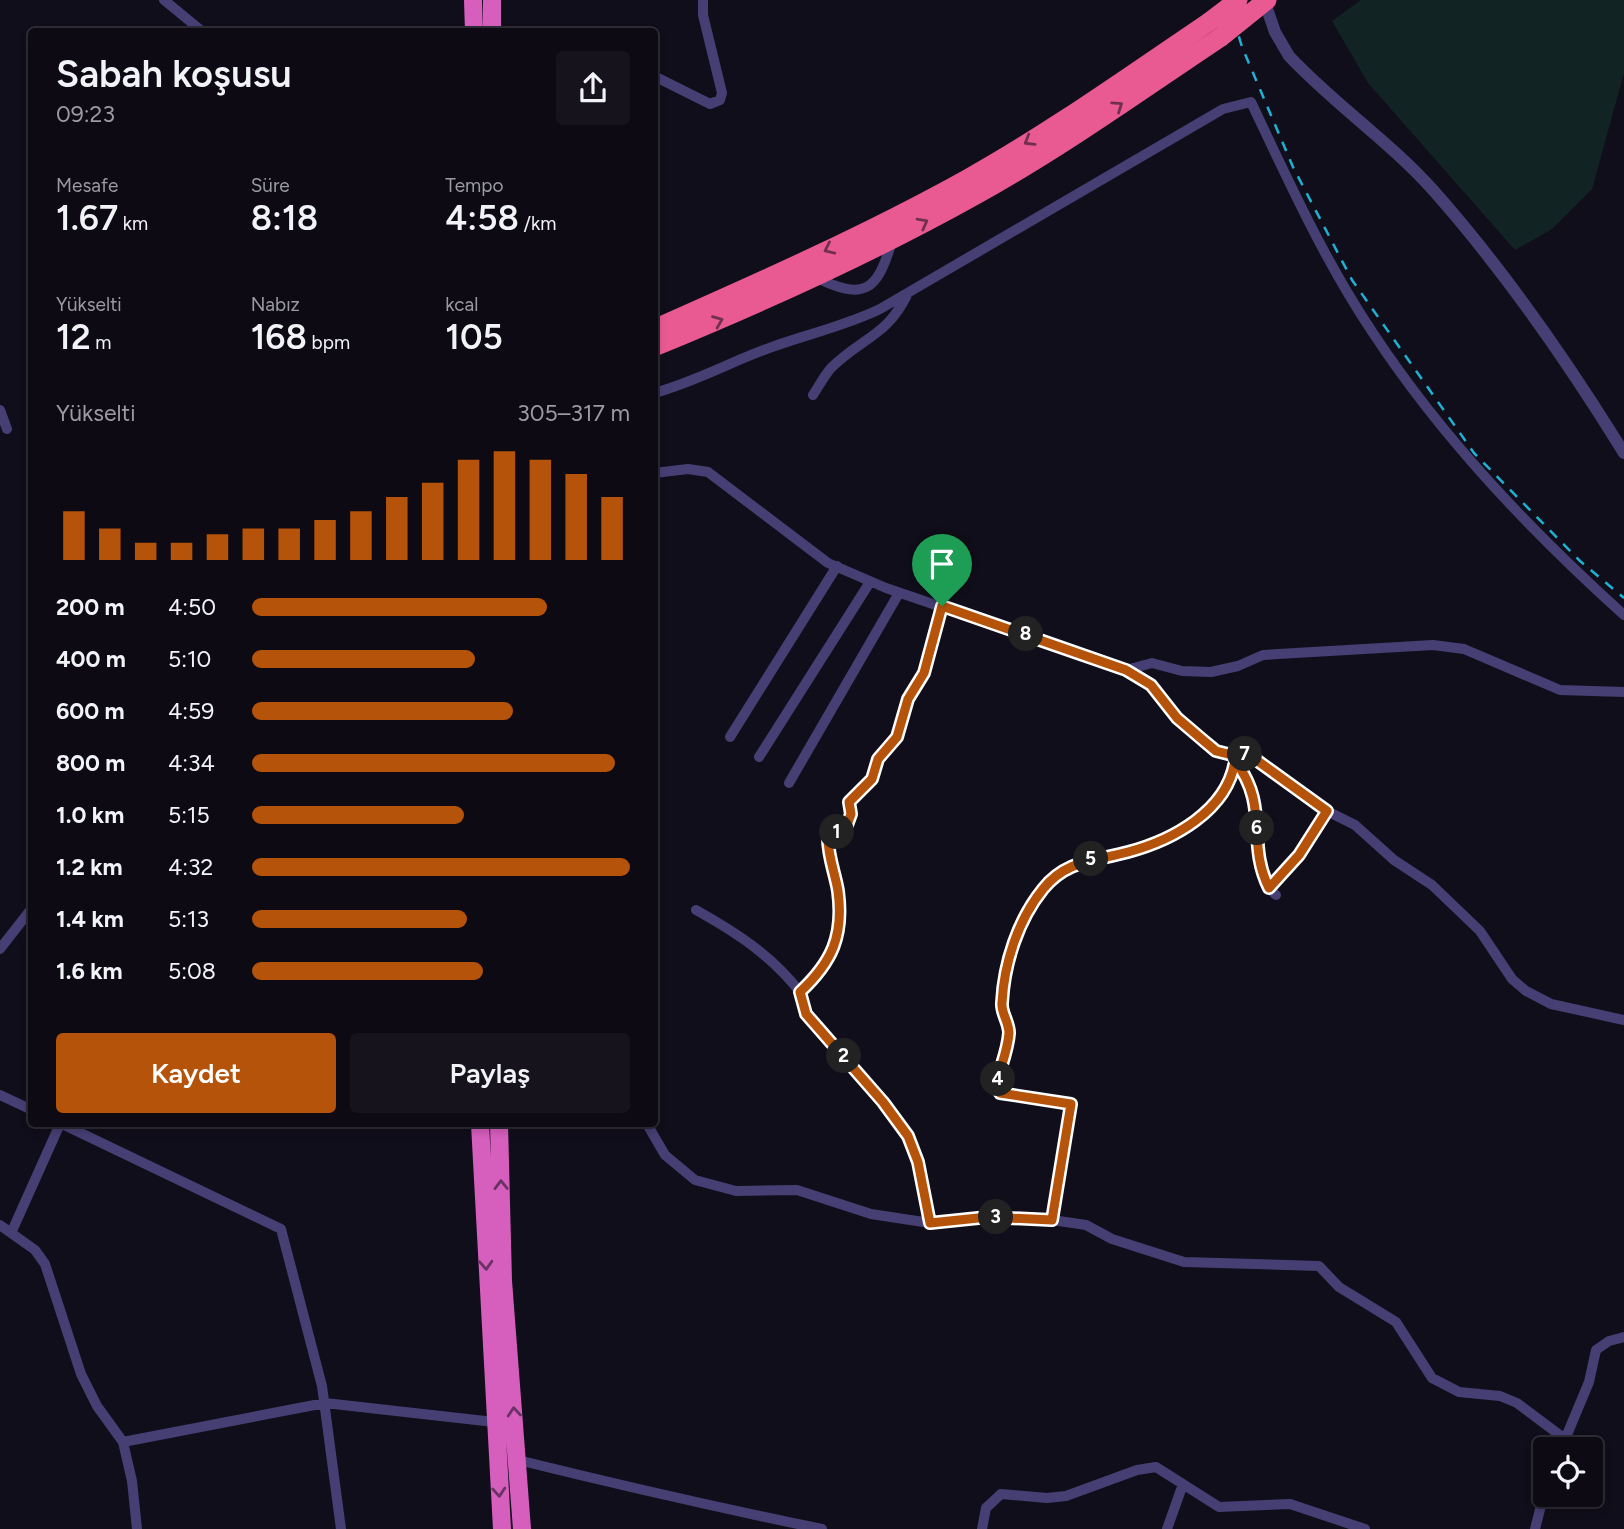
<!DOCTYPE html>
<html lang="tr">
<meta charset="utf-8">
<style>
:root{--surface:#0d0a14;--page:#16131d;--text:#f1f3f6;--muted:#9a9aa0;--line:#2d2b34;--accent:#b45309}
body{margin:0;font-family:Figtree,sans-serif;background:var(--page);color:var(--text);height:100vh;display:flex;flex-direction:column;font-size:26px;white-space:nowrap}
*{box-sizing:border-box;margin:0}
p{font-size:23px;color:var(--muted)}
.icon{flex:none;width:38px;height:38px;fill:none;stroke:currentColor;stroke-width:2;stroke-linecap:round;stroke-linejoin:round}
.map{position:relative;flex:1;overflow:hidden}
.drawer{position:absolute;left:28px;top:28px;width:630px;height:1099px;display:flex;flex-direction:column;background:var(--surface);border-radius:7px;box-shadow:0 4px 10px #0003,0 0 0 2px var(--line)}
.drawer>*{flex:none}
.buttons{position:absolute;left:1533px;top:1437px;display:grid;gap:14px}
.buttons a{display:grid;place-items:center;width:70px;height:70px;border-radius:7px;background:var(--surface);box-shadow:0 4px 10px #0003,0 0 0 2px var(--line);font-size:35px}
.pin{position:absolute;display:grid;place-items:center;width:60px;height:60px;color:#fff;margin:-72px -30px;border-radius:50% 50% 50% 0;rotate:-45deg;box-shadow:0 0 7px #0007}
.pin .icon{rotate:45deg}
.km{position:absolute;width:35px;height:35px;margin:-18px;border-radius:50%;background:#222;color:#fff;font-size:19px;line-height:35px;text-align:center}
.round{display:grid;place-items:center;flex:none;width:74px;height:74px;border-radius:7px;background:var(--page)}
.headline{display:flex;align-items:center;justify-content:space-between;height:119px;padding:0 28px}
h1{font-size:38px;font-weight:600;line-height:52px}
.stats{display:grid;grid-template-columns:repeat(3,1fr);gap:10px;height:119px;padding:7px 28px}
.stats div{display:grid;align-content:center}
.stats b{font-size:35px;font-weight:600}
.stats small{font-size:19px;font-weight:400}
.stats p{font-size:19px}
.chart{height:196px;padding:14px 28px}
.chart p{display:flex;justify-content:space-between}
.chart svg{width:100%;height:126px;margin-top:7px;stroke:var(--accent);stroke-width:6}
.primary-button{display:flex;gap:14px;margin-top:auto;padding:14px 28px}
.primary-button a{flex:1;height:80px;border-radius:7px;background:var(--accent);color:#fff;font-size:28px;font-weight:600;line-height:80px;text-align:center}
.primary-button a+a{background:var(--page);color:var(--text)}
ul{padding:0 28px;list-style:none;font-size:23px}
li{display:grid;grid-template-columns:112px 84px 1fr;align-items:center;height:52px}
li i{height:18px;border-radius:9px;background:var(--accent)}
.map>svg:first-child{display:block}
.green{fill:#122324}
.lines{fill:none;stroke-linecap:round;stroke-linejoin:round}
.minor{stroke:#463f74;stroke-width:10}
.tertiary{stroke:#463f74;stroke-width:12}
.trunk{stroke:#d65fbd;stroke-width:18}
.motorway{stroke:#e85a91;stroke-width:19}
.rail{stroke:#1eb1d4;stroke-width:2.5;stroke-dasharray:10 9;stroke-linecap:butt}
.motorway-bridge{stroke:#e85a91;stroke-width:19}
.oneway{stroke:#723050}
.oneway2{stroke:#6a3264}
.route-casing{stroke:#fff;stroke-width:14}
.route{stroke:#b45309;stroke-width:9}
</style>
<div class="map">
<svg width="1624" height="1529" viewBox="0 0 1624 1529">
<rect width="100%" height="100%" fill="#110e1b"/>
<path class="green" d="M1361,0H1624V73L1592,189L1552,229L1515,250L1368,83L1332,21Z"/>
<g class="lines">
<path class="minor" d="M164,0L203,32
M654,76L710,104L720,100L722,93L703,15V0
M815,277C864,301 877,292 892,241
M654,393C695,382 732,361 772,347C808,334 845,326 880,309L1223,109L1251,102C1288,180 1324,260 1373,333C1443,439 1530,530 1624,615
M813,395C819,386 824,376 831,368C862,337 887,337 908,293
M0,410L7,429
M654,473L688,469L708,472L828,563L886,588L1126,670L1151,685L1177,718L1204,741L1216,751L1232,755L1239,751L1255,759L1327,811L1355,825L1394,860L1432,885L1480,931L1512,979L1526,991L1551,1004L1624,1020
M1126,670L1152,663L1182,671L1211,672L1238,666L1263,655L1433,645L1464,649L1560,690L1624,692
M730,737L837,566
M759,757L870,582
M1235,761C1247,777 1257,797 1258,817C1259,845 1252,875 1276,895
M789,783L899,593
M1269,888L1299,855L1327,811
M696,910C737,933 771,955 800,992
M0,949L32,908
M0,1095L32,1110
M62,1124L281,1229L322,1386L341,1529
M647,1124L665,1155L695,1180L736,1191L797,1190L871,1214L930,1223L988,1217L1052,1220L1086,1225L1112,1239L1184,1262L1319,1266L1339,1287L1396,1322L1432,1378L1459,1392L1500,1396L1517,1403L1565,1439
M1052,1220L1071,1104L1000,1093L996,1085C1000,1068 1008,1050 1009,1033C1009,1022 1001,1013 1002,1002C1005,956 1025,892 1067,867C1080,859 1094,860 1108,857C1154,848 1193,829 1222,793C1231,782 1239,769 1232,755
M930,1223L918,1162L908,1136L883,1102L806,1014L800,992C832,962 844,936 838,891C835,873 828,857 828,838L847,825L851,814L849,801L871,779L878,759L897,737L907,699L924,673L942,606
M0,1225L35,1250L45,1264L81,1374L97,1406L123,1442L132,1481L137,1529
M12,1231L60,1124
M123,1442L325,1403L494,1422
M1561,1449L1589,1382L1596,1350L1609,1341L1624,1337
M518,1460C619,1485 720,1508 822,1529
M982,1529L986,1508L1001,1494L1047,1498L1066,1496L1137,1470L1156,1467L1219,1507L1290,1504L1365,1529
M1167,1529L1183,1484
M1535,1529L1545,1490"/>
<path class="tertiary" d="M1264,0L1275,32L1289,56C1334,104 1389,141 1433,190C1505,271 1567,361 1624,453"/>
<path class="trunk" d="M473,0L474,32
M492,32V0
M480,1124L502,1529
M499,1124L503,1281L522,1529"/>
<path class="motorway" d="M654,329C760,282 866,235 967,179C1051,132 1129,76 1209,22
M654,347C764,302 872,253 976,195C1061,148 1140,91 1221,37"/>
<path class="rail" d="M1228,0L1242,47L1293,167L1352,280L1474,453L1580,561L1624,598"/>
<path class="motorway-bridge" d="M1209,22L1238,0
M1221,37L1267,0"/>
</g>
<defs><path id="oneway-chevron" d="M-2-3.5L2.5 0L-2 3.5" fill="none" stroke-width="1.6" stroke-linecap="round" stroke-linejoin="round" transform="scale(1.75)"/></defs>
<g class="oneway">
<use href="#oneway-chevron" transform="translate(1118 106) rotate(-34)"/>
<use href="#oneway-chevron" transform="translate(1029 141) rotate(149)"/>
<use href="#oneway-chevron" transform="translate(923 223) rotate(-28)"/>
<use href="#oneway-chevron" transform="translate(829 249) rotate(155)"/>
<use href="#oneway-chevron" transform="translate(718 321) rotate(-22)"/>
</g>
<g class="oneway2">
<use href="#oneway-chevron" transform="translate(501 1185) rotate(-91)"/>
<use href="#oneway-chevron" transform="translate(486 1265) rotate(87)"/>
<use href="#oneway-chevron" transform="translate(514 1412) rotate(-95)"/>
<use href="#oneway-chevron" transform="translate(499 1492) rotate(86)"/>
</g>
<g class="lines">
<g class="route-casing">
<path id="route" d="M942,606L1126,670L1151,685L1177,718L1204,741L1216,751L1232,755L1239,751L1255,759L1327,811L1299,855L1269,888C1246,842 1270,806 1235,761C1227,811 1173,840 1128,852C1095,861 1066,860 1043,889C1018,920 1004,963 1002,1003C1001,1013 1009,1022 1009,1033C1008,1050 1000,1068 996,1085L1000,1093L1071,1104L1052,1220L988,1217L930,1223L918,1162L908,1136L883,1102L806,1014L800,992C832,962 844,936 838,891C835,873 828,857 828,838L847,825L851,814L849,802L872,779L878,759L897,737L908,699L924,673Z"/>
</g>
<use href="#route" class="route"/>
</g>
</svg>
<div class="buttons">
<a><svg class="icon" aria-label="locate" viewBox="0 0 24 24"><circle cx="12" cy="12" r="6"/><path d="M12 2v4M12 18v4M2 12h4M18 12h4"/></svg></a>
</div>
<div class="pin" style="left:942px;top:606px;background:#1e9e55"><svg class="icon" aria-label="arrive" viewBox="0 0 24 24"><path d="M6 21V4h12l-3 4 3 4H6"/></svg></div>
<b class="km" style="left:837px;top:832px">1</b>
<b class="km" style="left:844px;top:1056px">2</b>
<b class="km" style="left:996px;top:1217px">3</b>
<b class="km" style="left:998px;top:1079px">4</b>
<b class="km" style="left:1091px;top:859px">5</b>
<b class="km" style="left:1257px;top:828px">6</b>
<b class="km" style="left:1245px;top:754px">7</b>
<b class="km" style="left:1026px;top:634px">8</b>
<section class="drawer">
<div class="headline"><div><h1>Sabah koşusu</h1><p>09:23</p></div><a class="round"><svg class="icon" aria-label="share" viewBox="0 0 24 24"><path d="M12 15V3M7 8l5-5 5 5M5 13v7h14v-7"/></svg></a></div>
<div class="stats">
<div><p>Mesafe</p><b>1.67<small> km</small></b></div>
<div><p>Süre</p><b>8:18</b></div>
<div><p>Tempo</p><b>4:58<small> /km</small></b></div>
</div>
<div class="stats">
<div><p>Yükselti</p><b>12<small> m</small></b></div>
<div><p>Nabız</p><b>168<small> bpm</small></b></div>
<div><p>kcal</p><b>105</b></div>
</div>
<div class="chart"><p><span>Yükselti</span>305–317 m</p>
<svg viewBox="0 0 160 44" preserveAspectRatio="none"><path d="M5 44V27M15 44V33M25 44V38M35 44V38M45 44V35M55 44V33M65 44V33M75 44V30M85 44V27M95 44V22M105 44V17M115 44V9M125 44V6M135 44V9M145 44V14M155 44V22"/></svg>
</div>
<ul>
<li><b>200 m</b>4:50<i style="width:78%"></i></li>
<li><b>400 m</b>5:10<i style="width:59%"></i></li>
<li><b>600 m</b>4:59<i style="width:69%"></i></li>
<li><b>800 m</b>4:34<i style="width:96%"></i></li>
<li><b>1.0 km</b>5:15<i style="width:56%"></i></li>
<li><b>1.2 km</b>4:32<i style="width:100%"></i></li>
<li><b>1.4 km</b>5:13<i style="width:57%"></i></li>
<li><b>1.6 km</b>5:08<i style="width:61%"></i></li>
</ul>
<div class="primary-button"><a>Kaydet</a><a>Paylaş</a></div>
</section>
</div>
